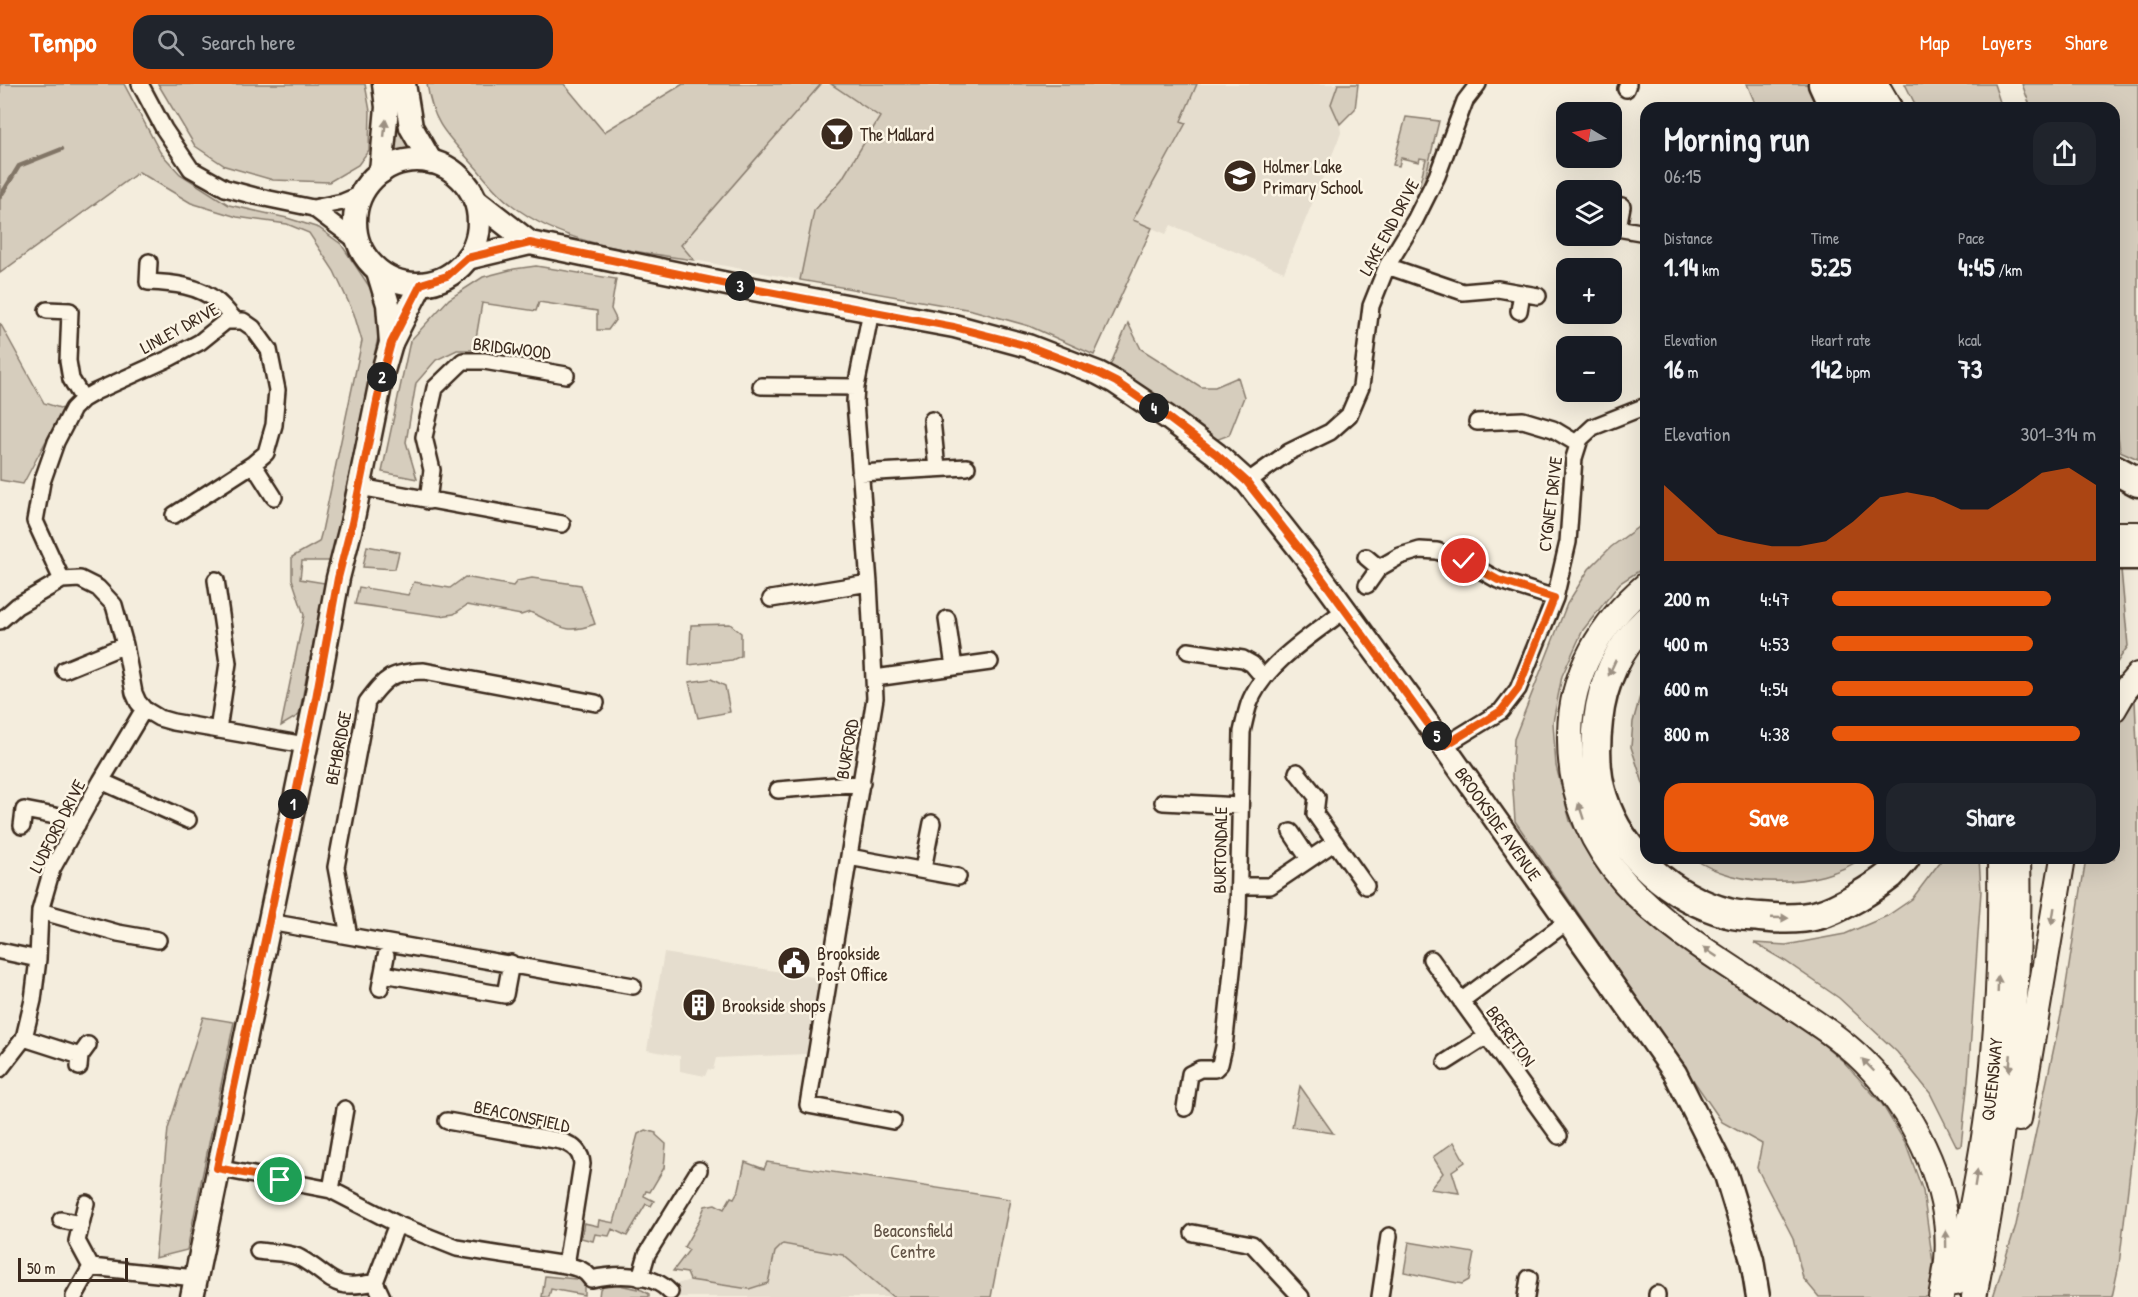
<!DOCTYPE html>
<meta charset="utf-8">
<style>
:root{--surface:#171b24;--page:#20242c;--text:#f1f3f6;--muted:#9ea1a6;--accent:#ea580c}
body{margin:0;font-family:"Patrick Hand",sans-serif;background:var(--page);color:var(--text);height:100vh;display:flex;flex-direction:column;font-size:22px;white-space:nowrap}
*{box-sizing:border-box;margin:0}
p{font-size:20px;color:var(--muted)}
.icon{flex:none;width:33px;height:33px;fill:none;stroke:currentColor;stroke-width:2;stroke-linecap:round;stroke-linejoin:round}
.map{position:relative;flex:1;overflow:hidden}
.panel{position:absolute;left:1640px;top:18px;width:480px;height:762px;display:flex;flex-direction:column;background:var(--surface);border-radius:18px;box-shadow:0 6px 24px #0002}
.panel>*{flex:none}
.needle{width:39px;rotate:280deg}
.buttons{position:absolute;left:1556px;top:18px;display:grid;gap:12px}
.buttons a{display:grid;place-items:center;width:66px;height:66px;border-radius:12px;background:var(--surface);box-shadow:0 6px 24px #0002;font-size:30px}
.scale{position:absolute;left:18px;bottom:15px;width:110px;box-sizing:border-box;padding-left:6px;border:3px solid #3b2a1e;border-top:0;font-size:16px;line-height:21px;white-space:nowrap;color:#3b2a1e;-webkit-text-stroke:4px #fcf5e5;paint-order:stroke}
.pin{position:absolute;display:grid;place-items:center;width:51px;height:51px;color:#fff;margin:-26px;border:3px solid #fff;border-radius:50%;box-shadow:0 2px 6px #0007}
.km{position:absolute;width:30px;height:30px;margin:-15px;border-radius:50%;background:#222;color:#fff;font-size:16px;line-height:30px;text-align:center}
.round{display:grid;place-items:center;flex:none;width:63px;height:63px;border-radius:18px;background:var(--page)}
.headline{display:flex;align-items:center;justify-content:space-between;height:102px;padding:0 24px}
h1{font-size:33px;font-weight:700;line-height:45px}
.metrics{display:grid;grid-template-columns:repeat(3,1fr);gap:9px;height:102px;padding:6px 24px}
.metrics div{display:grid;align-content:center}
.metrics b{font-size:26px;font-weight:700}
.metrics small{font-size:16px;font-weight:400}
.metrics p{font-size:16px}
.chart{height:168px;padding:12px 24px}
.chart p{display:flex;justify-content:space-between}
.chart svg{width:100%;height:108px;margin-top:6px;fill:var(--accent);opacity:.7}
.cta{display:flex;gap:12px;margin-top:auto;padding:12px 24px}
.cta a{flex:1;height:69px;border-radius:18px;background:var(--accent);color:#fff;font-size:24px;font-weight:700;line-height:69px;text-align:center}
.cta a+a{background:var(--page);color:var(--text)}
ul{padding:0 24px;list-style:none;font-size:20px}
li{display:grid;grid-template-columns:96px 72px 1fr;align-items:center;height:45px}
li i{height:15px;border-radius:8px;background:var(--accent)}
header{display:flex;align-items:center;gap:36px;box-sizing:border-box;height:84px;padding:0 30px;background:var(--accent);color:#fff}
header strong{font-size:28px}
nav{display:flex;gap:33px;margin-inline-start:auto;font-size:21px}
.search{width:420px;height:54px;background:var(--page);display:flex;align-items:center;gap:15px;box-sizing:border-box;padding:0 21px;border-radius:18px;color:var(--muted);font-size:22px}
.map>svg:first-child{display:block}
.built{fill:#e5ddce}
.green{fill:#d6cdbd;stroke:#887c6e;stroke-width:1.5}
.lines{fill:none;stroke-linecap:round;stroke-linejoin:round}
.stream{stroke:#817466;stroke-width:4.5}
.street-casing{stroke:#3b2a1e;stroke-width:20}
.secondary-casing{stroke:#3b2a1e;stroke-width:27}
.primary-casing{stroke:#3b2a1e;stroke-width:28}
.highway-casing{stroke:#3b2a1e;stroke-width:33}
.street{stroke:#fcf5e5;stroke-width:15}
.secondary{stroke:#fcf5e5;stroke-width:22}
.primary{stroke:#fcf5e5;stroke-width:24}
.highway{stroke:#fcf5e5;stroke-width:28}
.oneway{fill:#9c9082}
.route-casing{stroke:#fff;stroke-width:12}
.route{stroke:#ea580c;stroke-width:8}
.labels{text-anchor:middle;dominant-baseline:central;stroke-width:5;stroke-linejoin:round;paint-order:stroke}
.poi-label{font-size:18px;fill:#3b2a1e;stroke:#fcf5e5;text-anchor:start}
.street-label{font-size:18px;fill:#3b2a1e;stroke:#fcf5e5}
.park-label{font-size:18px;fill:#625346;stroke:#fcf5e5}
</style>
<header>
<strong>Tempo</strong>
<div class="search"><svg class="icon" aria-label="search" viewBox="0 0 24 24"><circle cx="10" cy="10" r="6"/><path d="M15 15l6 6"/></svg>Search here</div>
<nav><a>Map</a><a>Layers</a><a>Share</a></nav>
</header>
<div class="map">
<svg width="2138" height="1213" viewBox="0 0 2138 1213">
<rect width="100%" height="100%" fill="#f4eddd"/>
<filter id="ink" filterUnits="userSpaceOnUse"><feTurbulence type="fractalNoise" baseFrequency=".0167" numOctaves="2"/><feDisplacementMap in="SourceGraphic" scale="12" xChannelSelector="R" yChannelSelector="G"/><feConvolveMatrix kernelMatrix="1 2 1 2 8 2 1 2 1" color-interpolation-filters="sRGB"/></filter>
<g filter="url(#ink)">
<path class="built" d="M821,0H831L880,33L842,95L814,127L800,196L694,176L681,161Z
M1197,0H1338L1331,20L1340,40L1341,49L1284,188L1171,141L1166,150L1133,136L1186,39L1181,37Z
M664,869L813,893L819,897L806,970L716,974L713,986L708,985L705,992L680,987V972L647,966Z
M783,1160L843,1171L893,1213H666L677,1200L690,1196L749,1205L775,1168Z"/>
<path class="green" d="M0,0H124L160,68L180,90L229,121L287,134L319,144L341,160L371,205L380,228V244L331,477H302L300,495L325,499L299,631L281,642L304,531L292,495V473L319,458L322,447L362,257L354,230L334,187L309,149L287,140L237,133L191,119L139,88L0,189Z
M158,0H365L370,27L369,66L358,81L329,98L273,96L225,82L195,62Z
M398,0L418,68L391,74Z
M427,0H564L604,48L683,0H821L681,161L694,176C632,167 563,161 512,121C496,110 484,92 471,78C446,50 433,39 427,0Z
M831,0H1197L1181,37L1186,39L1133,136L1152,144L1094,271L1029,242L972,226L800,196L814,127L842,95L880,33Z
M1338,0H1358L1355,25L1340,40L1331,20Z
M1747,0H1808L1820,24H1757Z
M1905,0H1994L2002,24H1917Z
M2022,0H2138V375L2120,367L2114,319V24H2031Z
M1406,33L1439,37L1423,103L1419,102L1426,75L1420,74L1419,78L1401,74L1399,82L1393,81Z
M536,182L616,195L611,225L616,235L608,246H597V227L539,218L536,227L482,219L474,266H457L436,276L416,299L406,358L417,395L382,388L410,257L449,215L483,193L514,185Z
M0,239L44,319L63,325L23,400L0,396Z
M1128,239L1141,265L1201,303H1215L1238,293L1244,313L1229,351L1216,356L1110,282Z
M1645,438V483L1620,499L1583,546L1562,592L1553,638L1556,682L1570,737L1600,789L1648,839L1811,950L1844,978L1882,1020L1905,1058L1923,1107L1933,1179L1929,1213H1819L1803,1194L1793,1154L1757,1084L1762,1060L1722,1038L1515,737L1512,692L1514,655L1567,520L1589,485L1611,463Z
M367,462L399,468L395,485L363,483Z
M2121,485L2128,562L2114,583V486Z
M465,493L513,502L517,497L532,494L581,501L595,540C562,552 559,540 530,528L521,531L467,521L454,530L440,532L355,520L359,503L408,511L414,498L450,504Z
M730,540L741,549V572L732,576L689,581L691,541Z
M1645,594V705L1631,663L1633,638Z
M711,595L725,602L730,628L698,634L689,598Z
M2135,616L2138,686V1019L2119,1181L2112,1213H1993L2016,1141L2062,926L2086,774H2114V648Z
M1693,774H1862C1819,805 1736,805 1693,774Z
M1943,774H1979L1981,807L1968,996L1961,1062L1957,1063L1930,1009L1897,968L1839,914L1785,877L1754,859L1786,861L1845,850L1887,832L1912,815Z
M203,933L234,938L187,1166L155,1174L168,1045Z
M1300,1002L1333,1049L1292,1043Z
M646,1046L656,1049V1051L666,1060L664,1084L650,1108L646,1107L644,1112L654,1117L651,1122L646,1120L627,1152L612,1145L609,1152L595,1150L593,1157L581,1154L584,1139L598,1142L599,1136L614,1139L638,1050Z
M1454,1058L1465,1078L1452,1087L1459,1109L1430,1105L1443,1089L1433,1073Z
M745,1078L764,1085L767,1078L1010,1115L991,1213H893L843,1171L783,1160L775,1168L768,1199L749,1205L690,1196L687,1189L673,1187L689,1166L684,1163L698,1139L705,1122L715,1120L724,1125L731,1113L734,1114L739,1105Z
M1409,1158L1474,1169L1469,1196L1462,1200L1404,1188Z
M545,1192L576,1195L578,1193L584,1200V1211L551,1205L549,1213H542Z
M615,1200L642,1206L649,1210V1213H599L600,1205L604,1201Z"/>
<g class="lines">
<path class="stream" d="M0,113L19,82L62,65"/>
<g class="street-casing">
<path id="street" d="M140,0L164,45L191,85L225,104L255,112L313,124L343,118L362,110
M1626,5L1628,0
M313,124L358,158
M1611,143L1646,149
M1618,144L1622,122
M149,178L148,198C172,199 199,201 218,218C224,223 229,230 235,236
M1387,182L1463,208L1498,205L1538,212
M47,226L70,227L68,277L71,295L83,315
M871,227L856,303L855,318L869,499L875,614L808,1021L893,1037
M1519,227L1522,209
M761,302L856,303
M932,336L937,385
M1477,338L1523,336L1553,345L1578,360
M253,380L274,413
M860,389L967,383
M1247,398L1289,368L1330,348L1349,331L1361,303L1371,222L1387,182L1415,136L1437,92L1465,17L1478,0
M360,403L562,440
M428,417L432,386L424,353L435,304L463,277H484L566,291
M1366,473L1379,484
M62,496L35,437L42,398L56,358L73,325L83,315L95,308L170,274L200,258L226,237H243L253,244L269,266L277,306L274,341L266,369L253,380L174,431
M216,496L228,579L218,646
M1367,501L1379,484L1400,472L1420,466L1437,467L1464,477L1498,496L1555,514
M771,515L869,499
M947,535L954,583
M0,537L17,522L62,496L80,495L98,504L114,521L125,561L134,609L138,618L144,625L159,634L173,638L305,661
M1188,567L1243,575L1252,580L1264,594
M64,586L125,561
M875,594L990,578
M1444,662L1501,627L1518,605L1555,514L1568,458L1574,374L1580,355L1593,343L1646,322
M1297,688L1317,713L1315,730L1366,802
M101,697L188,736
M778,706L862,699
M1163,718L1240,722
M22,742L24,726L55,732L77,741
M1291,748L1309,775
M849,773L958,793
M923,785L932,739
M1239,802H1270L1335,758
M40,827L118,849L158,856
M269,838L633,902
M349,852L336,783L367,618C386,593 391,588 424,587L596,619
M0,867L38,875
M1431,875L1559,1052
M383,890L505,911L511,879
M380,904L386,872
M1461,917L1568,837
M24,954L80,972
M1446,978L1487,952
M79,983L80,972L88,961
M0,985L24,954L33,916L38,875L40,827L52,785L101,697L144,625
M1185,1024L1190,990L1200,985H1215L1220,980L1224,963L1238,831L1242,648C1244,639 1246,629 1249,620C1263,581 1313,550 1345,526
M447,1037L561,1057C573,1061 581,1067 582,1080L566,1181
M217,1084L331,1106L399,1141L457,1164L566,1181C577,1184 585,1185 591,1195C615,1190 652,1188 670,1208
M331,1106L345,1025
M86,1119L77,1157L91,1183
M61,1136L81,1140
M1193,1149L1252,1160L1301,1213
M258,1167C271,1169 289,1168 300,1174C334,1193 330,1208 375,1198L382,1213
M640,1194L647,1170L699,1086
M375,1198L394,1148L399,1141
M74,1213L91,1183L195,1194
M1380,1213L1389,1152
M1526,1213L1529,1194
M1657,1213V1210"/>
</g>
<g class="secondary-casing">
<g id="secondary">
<path d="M404,0L411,43L431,78"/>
<circle cx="417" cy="138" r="62"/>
<path d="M381,88L387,23L384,0"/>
<path id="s1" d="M475,116L530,159L732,201L954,242L1028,262L1098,289L1115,298L1167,333L1216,370L1247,398L1310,478L1411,616L1675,989L1726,1091L1752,1176L1758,1213"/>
<path d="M467,174L530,159"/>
<path d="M378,187L388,220L391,259"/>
<path d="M192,1213L316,614L338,494L352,439L383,287L391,259L421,200"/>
</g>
</g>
<g class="primary-casing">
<g id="primary">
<path d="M1848,0L1858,24"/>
<path d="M2114,450H2138"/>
<path d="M1646,501C1601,539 1571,589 1570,649C1567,796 1686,852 1792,923C1822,943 1849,960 1873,987C1918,1037 1953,1108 1947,1177C1946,1189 1943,1201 1941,1213"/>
<path d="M2114,625L2125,606L2138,591"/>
<path d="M2019,1035L2063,774"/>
<path id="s2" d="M1956,1199C1970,1135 1984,1067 1991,1001C1999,926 2001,850 2000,774"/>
<path d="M1974,1213C2002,1068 2022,922 2018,774"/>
</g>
</g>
<g class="highway-casing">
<path id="highway" d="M1823,0L1834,24
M1873,0L1887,24
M2114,385L2138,398
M2114,471H2138
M1646,537C1618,563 1602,599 1598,637C1595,662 1595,690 1603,714C1621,770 1672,814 1728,829C1738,832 1750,832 1760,833C1779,835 1799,836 1818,831C1838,826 1874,804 1890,791C1895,786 1900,780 1905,774"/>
</g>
<use href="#street" class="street"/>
<use href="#secondary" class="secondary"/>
<use href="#primary" class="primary"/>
<use href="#highway" class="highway"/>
</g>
<defs><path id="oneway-solid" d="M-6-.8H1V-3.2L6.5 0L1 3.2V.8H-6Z" transform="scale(1.5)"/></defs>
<g class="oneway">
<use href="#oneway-solid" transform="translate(385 44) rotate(-84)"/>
<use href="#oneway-solid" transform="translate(1612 584) rotate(115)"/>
<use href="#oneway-solid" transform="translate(1581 727) rotate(-108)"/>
<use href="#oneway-solid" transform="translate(2053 832) rotate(99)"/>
<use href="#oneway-solid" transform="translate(1780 834) rotate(2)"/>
<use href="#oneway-solid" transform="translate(1710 868) rotate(-146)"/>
<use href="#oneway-solid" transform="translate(1998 900) rotate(-88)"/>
<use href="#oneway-solid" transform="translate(2010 979) rotate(95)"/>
<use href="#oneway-solid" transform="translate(1868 981) rotate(-134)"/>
<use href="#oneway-solid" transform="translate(1976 1094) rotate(-81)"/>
<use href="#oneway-solid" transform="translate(1946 1155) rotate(-91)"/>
</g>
</g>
<g class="lines" filter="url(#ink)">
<g class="route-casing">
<path id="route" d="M280,1096L217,1084L316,614L338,494L352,439L383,288L391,259L421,200L447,192L467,174L530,159L732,201L954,243L1028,262L1098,289L1116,298L1167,333L1216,370L1247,398L1310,478L1444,662L1501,627L1518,605L1554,514L1498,496L1464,477"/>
</g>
<use href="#route" class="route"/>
</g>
<defs>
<g id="bar-disc" transform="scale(1.725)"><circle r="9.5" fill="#3b2a1e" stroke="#fcf5e5"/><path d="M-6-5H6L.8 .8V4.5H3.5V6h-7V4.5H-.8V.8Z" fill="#fff"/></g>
<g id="school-disc" transform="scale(1.725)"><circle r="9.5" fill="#3b2a1e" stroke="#fcf5e5"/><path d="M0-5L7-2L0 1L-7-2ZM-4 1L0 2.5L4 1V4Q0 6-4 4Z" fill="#fff"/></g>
<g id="civic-disc" transform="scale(1.725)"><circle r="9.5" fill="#3b2a1e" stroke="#fcf5e5"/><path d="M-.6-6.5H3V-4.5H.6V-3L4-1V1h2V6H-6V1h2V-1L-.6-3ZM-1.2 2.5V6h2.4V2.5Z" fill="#fff"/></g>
<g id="building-disc" transform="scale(1.725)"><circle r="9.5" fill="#3b2a1e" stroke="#fcf5e5"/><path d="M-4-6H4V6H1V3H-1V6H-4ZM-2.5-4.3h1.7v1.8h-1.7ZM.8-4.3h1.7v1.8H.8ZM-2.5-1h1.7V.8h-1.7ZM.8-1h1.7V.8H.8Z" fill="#fff"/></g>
</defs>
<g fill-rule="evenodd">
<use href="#bar-disc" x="837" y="50"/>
<use href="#school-disc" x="1240" y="92"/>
<use href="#civic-disc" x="794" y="879"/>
<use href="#building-disc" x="699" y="921"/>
</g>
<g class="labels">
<g class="poi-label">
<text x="860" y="50">The Mallard</text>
<text x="1263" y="82">Holmer Lake<tspan x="1263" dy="21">Primary School</tspan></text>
<text x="817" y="869">Brookside<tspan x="817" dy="21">Post Office</tspan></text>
<text x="722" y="921">Brookside shops</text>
</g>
<g class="street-label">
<text transform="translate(1389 143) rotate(-62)">LAKE END DRIVE</text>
<text transform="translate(179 244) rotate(-29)">LINLEY DRIVE</text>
<text transform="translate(512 264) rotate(7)">BRIDGWOOD</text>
<text transform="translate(1550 420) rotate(-83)">CYGNET DRIVE</text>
<text transform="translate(338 664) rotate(-79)">BEMBRIDGE</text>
<text transform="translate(847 665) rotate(-80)">BURFORD</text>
<text stroke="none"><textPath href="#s1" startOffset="1263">BROOKSIDE AVENUE</textPath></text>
<text transform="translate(57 742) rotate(-63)">LUDFORD DRIVE</text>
<text transform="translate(1220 766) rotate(-89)">BURTONDALE</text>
<text transform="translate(1511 952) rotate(54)">BRERETON</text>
<text stroke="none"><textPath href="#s2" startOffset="207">QUEENSWAY</textPath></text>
<text transform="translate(522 1032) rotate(12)">BEACONSFIELD</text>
</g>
<g class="park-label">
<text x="913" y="1146">Beaconsfield<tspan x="913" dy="21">Centre</tspan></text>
</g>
</g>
</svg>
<div class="buttons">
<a><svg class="needle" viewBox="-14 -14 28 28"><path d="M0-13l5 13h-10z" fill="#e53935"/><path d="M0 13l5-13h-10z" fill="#9ea1a6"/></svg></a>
<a><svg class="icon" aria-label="layers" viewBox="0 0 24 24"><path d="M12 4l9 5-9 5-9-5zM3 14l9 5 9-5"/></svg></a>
<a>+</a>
<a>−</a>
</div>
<div class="scale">50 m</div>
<div class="pin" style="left:280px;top:1096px;background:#1e9e55"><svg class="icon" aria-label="arrive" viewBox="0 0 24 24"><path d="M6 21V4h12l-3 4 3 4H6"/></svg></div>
<div class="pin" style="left:1464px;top:477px;background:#d93025"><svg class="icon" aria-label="check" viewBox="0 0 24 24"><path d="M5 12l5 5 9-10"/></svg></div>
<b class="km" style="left:293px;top:720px">1</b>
<b class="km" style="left:382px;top:293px">2</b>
<b class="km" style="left:740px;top:202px">3</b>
<b class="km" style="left:1154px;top:324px">4</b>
<b class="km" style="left:1437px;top:652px">5</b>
<section class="panel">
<div class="headline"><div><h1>Morning run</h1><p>06:15</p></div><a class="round"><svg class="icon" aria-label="share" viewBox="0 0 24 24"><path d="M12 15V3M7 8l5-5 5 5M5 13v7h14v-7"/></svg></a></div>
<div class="metrics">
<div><p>Distance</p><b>1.14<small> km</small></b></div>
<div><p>Time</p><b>5:25</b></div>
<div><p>Pace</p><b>4:45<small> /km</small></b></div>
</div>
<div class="metrics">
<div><p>Elevation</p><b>16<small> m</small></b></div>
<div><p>Heart rate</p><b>142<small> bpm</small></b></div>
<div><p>kcal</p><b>73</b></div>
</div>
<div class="chart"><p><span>Elevation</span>301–314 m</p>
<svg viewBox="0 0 160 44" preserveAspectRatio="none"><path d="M0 44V13L10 23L20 33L30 36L40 38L50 38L60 36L70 28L80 18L90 16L100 18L110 23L120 23L130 16L140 8L150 6L160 13V44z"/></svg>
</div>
<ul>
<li><b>200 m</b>4:47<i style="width:83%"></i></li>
<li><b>400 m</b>4:53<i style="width:76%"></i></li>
<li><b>600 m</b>4:54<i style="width:76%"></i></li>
<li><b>800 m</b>4:38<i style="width:94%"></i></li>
</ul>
<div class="cta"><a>Save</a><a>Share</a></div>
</section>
</div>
